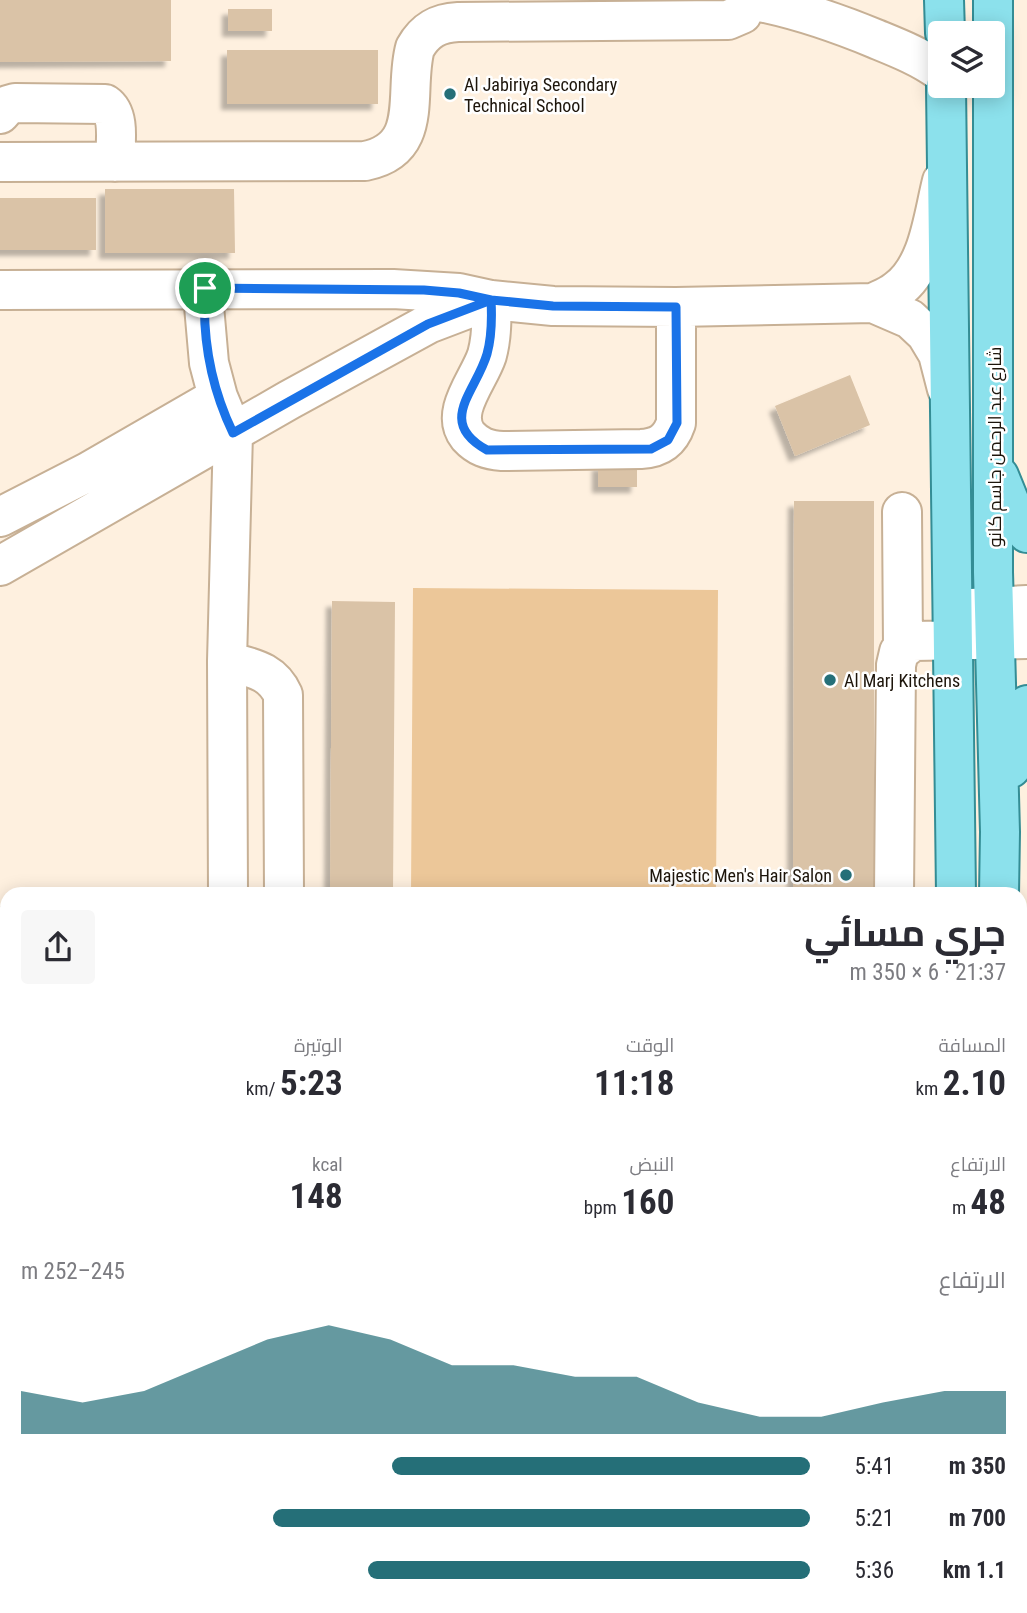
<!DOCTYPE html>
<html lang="ar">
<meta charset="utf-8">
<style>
:root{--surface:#fff;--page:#f7f7f7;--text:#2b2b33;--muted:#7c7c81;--accent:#256f78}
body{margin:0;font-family:"Roboto Condensed",Cairo,sans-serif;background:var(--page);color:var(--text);direction:rtl;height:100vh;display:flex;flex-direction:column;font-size:26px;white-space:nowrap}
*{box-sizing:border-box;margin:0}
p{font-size:23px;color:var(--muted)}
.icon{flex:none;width:38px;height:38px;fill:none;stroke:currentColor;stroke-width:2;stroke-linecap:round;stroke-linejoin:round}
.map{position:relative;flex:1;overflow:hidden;direction:ltr}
.details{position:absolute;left:0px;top:887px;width:1027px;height:726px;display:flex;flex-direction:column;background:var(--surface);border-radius:21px 21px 0 0;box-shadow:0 4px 18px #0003;direction:rtl}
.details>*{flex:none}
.fabs{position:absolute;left:928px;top:21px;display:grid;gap:14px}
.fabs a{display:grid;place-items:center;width:77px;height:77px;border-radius:7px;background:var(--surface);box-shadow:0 4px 18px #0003;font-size:35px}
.pin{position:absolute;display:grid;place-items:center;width:60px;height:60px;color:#fff;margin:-30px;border:4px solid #fff;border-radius:50%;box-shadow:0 2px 7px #0007}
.round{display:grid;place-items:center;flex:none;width:74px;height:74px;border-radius:7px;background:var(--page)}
.summary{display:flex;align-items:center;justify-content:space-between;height:119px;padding:0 21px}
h1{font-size:38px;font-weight:700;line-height:52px}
.figures{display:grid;grid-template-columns:repeat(3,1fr);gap:10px;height:119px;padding:7px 21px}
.figures div{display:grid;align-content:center}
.figures b{font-size:35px;font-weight:700}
.figures small{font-size:19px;font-weight:400}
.figures p{font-size:19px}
.chart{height:196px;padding:14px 21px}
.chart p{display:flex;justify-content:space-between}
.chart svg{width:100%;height:126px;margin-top:7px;fill:var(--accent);opacity:.7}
ul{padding:0 21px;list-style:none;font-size:23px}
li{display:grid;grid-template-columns:112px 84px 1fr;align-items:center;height:52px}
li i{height:18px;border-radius:9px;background:var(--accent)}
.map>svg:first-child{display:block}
.green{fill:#ecc799}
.building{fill:#dac3a7;filter:url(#shadow)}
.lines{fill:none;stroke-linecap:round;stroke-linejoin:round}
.minor-casing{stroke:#c7b095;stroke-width:42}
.major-casing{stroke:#348d95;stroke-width:42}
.minor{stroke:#fff;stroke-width:38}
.major{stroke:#8ce1ec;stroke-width:38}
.route-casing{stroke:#fff;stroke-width:14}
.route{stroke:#1a73e8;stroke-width:9}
.poi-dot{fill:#256f78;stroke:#fff;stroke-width:2.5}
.labels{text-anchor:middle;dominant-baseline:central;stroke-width:5;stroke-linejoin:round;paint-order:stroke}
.poi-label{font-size:18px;fill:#1d150b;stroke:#fff;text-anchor:start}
.street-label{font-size:18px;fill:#1d150b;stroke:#fff}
</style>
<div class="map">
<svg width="1027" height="1613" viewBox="0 0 1027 1613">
<defs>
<filter id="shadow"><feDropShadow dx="-6" dy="6" stdDeviation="2" flood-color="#0004"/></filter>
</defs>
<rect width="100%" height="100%" fill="#fef0df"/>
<path class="green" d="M413,588L718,590L716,894H411Z
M0,1002H7V1270H0Z"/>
<path class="building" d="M0,0H171V61L0,62Z
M228,9H272V31H228Z
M227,50H378V104H227Z
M105,189H234L235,253H105Z
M0,198H96V250H0Z
M850,375L870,425L795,456L775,406Z
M598,464H637V487H598Z
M794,501H874V894H793Z
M332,601L395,602L393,894H330Z
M0,1336H7V1594H0Z"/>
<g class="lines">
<g class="minor-casing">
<path id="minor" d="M750,0C794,8 835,22 876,39C898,48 921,57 940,71
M0,114L8,105L15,103L105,104C121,115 115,144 115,162
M0,162L365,161C426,149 403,91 415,48C425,30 438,23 458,22L728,20L742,14L748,0
M206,288L204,306L209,363L218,397L233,433L227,661L228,894
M0,290L393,289L459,293L491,300L553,306L676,307L873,303L910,319L926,334L938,354L947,389
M873,303C881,299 890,296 897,290C929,267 933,216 942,181
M902,512L903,647
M0,517L88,472L218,397
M0,566L289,400L428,324L491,300C492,318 492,337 487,355C479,380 449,412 468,436C478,447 488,450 502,451L641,449C659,448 670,441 676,423V307
M953,609L1027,605
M227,661C251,668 272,670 283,695L284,894
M894,894L896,665L899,652L913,641L1027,639
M0,927H7
M1020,1031H1027
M0,1292H7
M1020,1299L1027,1309
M0,1321H7
M1020,1435L1027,1402"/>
</g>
<g class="major-casing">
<path id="major" d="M944,0L945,33
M993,0V572L1000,832L999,894
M946,86L956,894
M999,476L1015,515L1027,533
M1011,768L1027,705
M1020,1475L1027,1490
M805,1613L818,1606"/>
</g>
<use href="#minor" class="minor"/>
<use href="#major" class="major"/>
</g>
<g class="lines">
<g class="route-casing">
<path id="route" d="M205,288C202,339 211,387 233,433L428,324L491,300L553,306L676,307L677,423L668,440L651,449L487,450C436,422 476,392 487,354C492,336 492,318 491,300L459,293L424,290L205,288"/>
</g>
<use href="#route" class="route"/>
</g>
<g class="poi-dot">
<circle cx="450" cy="94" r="7"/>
<circle cx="830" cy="680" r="7"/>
<circle cx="846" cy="875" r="7"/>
</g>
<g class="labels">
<g class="poi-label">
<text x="464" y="84">Al Jabiriya Secondary<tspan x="464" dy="21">Technical School</tspan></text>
<text x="844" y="680">Al Marj Kitchens</text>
<text x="832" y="875" text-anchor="end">Majestic Men's Hair Salon</text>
</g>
<g class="street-label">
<text transform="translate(994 447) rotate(-90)">شارع عبد الرحمن جاسم كانو</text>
</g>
</g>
</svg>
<div class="fabs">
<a><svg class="icon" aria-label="layers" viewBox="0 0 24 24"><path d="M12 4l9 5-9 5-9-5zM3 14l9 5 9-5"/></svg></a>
</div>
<div class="pin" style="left:205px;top:288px;background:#1e9e55"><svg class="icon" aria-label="arrive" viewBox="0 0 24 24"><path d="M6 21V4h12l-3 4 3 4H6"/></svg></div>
<section class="details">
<div class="summary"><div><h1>جري مسائي</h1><p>21:37 · 6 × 350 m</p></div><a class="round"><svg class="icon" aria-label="share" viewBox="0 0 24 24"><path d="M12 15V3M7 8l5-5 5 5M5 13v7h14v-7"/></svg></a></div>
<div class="figures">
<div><p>المسافة</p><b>2.10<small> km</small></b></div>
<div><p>الوقت</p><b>11:18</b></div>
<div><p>الوتيرة</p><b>5:23<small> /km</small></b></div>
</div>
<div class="figures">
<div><p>الارتفاع</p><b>48<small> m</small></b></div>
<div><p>النبض</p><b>160<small> bpm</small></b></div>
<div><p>kcal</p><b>148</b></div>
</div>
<div class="chart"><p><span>الارتفاع</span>245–252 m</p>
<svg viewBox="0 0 160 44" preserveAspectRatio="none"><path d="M0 44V29L10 33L20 29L30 20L40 11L50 6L60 11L70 20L80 20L90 24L100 24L110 33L120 38L130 38L140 33L150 29L160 29V44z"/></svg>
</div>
<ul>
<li><b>350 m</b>5:41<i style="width:53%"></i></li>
<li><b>700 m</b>5:21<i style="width:68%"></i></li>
<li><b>1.1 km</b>5:36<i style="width:56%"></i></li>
</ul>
</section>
</div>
